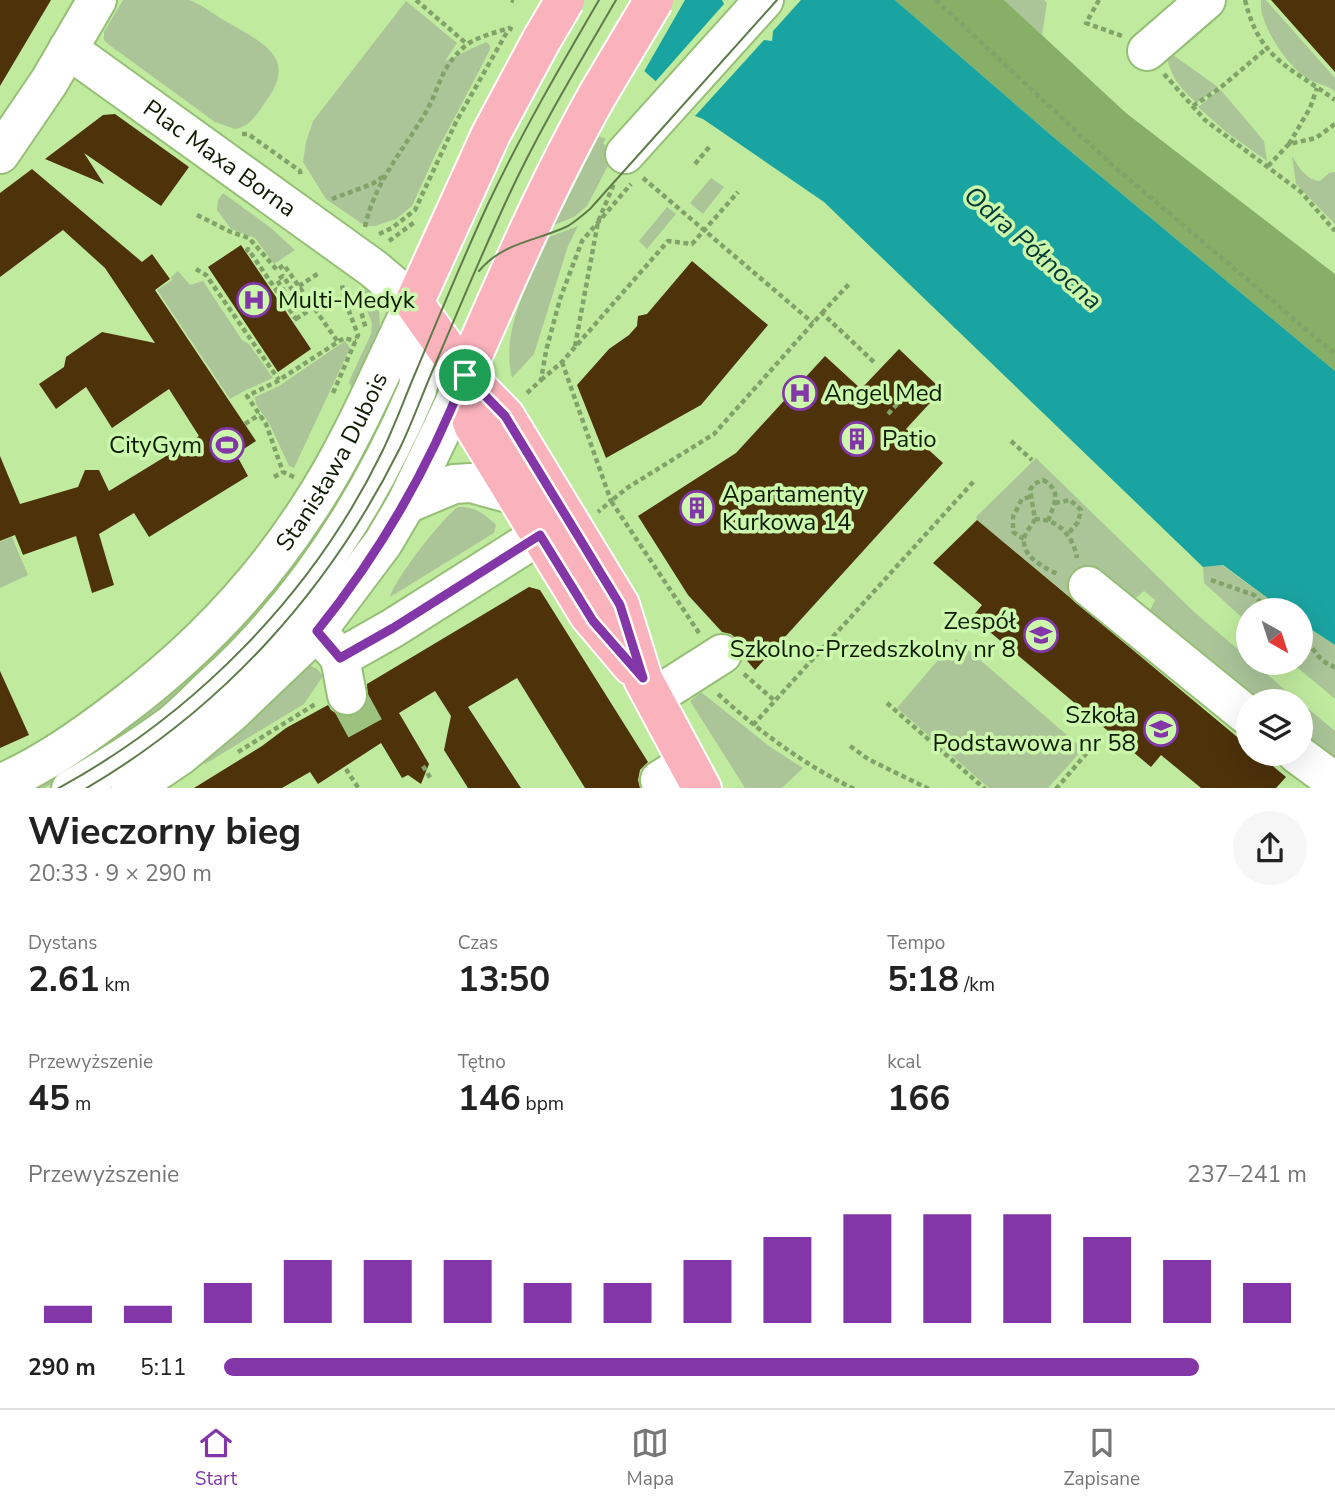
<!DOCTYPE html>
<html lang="pl">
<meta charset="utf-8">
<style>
:root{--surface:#fff;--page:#f6f6f6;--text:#222;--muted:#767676;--line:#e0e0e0;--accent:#8236a8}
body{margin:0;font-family:"Nunito Sans",sans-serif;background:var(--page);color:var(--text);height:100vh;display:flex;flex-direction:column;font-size:26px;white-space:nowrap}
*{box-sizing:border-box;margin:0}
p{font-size:23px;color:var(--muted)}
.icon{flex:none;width:38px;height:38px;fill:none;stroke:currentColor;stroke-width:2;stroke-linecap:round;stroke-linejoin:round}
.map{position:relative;height:788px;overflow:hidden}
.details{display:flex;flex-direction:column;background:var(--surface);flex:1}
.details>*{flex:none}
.needle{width:46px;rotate:141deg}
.controls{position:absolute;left:1236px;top:598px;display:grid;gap:14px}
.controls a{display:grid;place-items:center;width:77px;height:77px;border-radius:50%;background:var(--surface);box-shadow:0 7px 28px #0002;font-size:35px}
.pin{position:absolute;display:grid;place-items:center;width:60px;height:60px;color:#fff;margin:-30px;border:4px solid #fff;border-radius:50%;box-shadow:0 2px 7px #0007}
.round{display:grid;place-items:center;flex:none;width:74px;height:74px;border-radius:37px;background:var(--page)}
.head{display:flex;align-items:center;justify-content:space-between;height:119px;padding:0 28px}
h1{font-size:38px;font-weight:700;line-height:52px}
.metrics{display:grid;grid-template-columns:repeat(3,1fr);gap:10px;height:119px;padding:7px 28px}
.metrics div{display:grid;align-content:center}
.metrics b{font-size:35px;font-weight:700}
.metrics small{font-size:19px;font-weight:400}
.metrics p{font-size:19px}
.chart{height:196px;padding:14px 28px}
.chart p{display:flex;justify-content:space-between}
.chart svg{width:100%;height:126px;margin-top:7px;stroke:var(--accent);stroke-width:6}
ul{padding:0 28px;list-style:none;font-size:23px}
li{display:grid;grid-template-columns:112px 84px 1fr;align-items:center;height:52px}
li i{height:18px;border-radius:9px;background:var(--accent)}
.menu{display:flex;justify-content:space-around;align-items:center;height:98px;border-top:2px solid var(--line);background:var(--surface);font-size:19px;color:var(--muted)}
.menu a{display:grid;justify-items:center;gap:4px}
.menu .current{color:var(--accent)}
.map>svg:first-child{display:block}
.green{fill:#abc599}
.forest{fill:#87af68}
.water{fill:#1aa4a1}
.pier{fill:#c0eb9f}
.building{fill:#4d320a}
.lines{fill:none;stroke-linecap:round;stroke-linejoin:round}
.minor-tunnel{stroke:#9cc27f;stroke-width:38;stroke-dasharray:38 19;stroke-linecap:butt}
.minor-casing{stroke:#96bf76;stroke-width:42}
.major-casing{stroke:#fff;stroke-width:42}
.path{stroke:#81a268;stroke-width:4.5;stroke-dasharray:5 3.5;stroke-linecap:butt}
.minor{stroke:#fff;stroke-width:38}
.major{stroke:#fab2bc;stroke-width:38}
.tram{stroke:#5f7b49;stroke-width:2}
.major-bridge-casing{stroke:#fff;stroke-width:42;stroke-linecap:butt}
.major-bridge{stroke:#fab2bc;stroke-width:38}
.route-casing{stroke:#fff;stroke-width:14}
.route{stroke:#8236a8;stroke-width:9}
.labels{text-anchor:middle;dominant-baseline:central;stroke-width:7;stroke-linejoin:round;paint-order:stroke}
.street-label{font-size:24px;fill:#0d1c01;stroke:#ccf8ac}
.poi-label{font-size:24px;fill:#0d1c01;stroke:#ccf8ac;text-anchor:start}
.water-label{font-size:26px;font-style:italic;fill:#003938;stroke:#ccf8ac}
</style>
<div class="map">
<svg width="1335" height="789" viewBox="0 0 1335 789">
<rect width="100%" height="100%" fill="#c0eb9f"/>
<path class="green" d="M123,0C139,0 175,0 189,0C201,4 215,15 227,22C261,42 299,57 266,101C258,112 251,127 235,129L215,122L108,44L104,40V32Z
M1004,0H1044L1047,3L1042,35Z
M1261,0H1266L1335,78V92C1327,84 1314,84 1305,77C1286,64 1258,23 1261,0Z
M406,1L457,43L445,61L486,42L490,45V50L437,151L412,206L396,219L375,226H365L326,199L303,162L306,142L313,121Z
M1166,50L1218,87L1197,103C1178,87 1169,74 1166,50Z
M1220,89L1264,141L1267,161L1225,131L1198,107Z
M599,136L606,139L603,143L614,154L587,206L574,217L554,225Z
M1292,156C1299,167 1306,180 1320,181L1329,173L1335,172V224L1296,184Z
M711,178L724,187L703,214L690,203Z
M223,193L271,228L295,250L274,264L255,238L231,229L217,210L218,200Z
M667,207L676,214L647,249L639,241Z
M578,226L568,246L534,354L512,378C500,329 530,281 549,237Z
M178,271L190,285L203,281L242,340L249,344L273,378L246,390L230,399L157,290L172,280L171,277Z
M366,280C394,323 374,348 353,389L349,383L351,377L371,334L372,323L360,293Z
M345,341L350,348L294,468L289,466L269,423L256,404L255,397L279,386Z
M369,427L384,433L290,584L183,696L74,773L44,788L27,789L67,766Z
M1036,458L1193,611L1248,658V663H1254L1299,702H1248L1149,612L1155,600L1144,591L1130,603L1081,606L977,520L976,517Z
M458,507C474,506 485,514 496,525L494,533L390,597C394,580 443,517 458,507Z
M12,537L28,575L0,588V542Z
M1222,565L1285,611H1248V623L1204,583L1203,567Z
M1300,622L1335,645V699L1292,663H1300Z
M956,639L1083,749L1048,788H989L897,708Z
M309,665L317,669L323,676L304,704L205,764L200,762L230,739Z
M701,692L769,746L803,768L782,788H745L690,701Z
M1300,702L1335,731V774L1300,746Z"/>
<path class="forest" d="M895,0H1004L1126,113L1335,274V371L1051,135Z"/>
<path class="water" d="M564,0H895L1051,135L1335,371V645L1300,622V611H1285L1223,565L1203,567L824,202L703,119L695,116Z"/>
<path class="pier" d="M561,0H685L642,75Z
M722,0H801L773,31L772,41L764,40L695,116L655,82L724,4Z"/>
<path class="building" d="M0,0H51L0,86Z
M1271,0H1335V72Z
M115,114L189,167L161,206L84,153L104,184L45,159L103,115Z
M32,169L142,262L152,254L170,279L155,290L256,441L236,454L248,476L149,537L134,513L99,534L114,585L92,593L76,536L23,555L15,535L0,541V456L20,504L78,487L85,470H99L109,491L199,436L169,389L112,428L86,387L56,409L39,384L64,367L66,357L102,332L155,343L105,268L63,230L0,277V193Z
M241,245L311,349L278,372L208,267Z
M692,261L768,325L701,405L606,458L577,385L609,349L629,335L637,326L638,316L647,314Z
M899,349L942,390L906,429L943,463L755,670L743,656L740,642L731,634L722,632L688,595L638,516L736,453L825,356L861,389Z
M977,520L1248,746V754H1258L1286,777L1276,788H1201L1161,755L1151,767L972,617L982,605L933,563Z
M529,587L540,590L648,762L640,770L638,780L640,788H585L517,678L468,707L521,788H468L444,750L451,716L435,691L399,713L429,764L421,784L408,775L402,778L381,743L318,784L310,772L282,788H194L262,746L286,728L328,705L331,710L340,716L350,717L361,712L368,702L367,684Z
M0,671L29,735L0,748Z"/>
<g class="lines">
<path class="minor-tunnel" d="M347,695L366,730"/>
<g class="minor-casing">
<g id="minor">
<path id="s1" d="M68,49L374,269L414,303"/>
<path d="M1147,51L1206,0"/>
<path d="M0,154L49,82L97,0"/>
<path d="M625,154L764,0"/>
<path d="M406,504L454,484L471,483L515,495"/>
<path d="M1088,586L1248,716"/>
<path d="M323,638L340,658L347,695"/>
<path d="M340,658L393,628L540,535"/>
<path d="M653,698L722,654"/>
<path d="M1297,754L1335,782"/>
<path d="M660,780L687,763"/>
<path id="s2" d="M0,784C45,764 83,737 121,708C194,653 257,588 307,511C350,447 380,373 414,303"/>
<path d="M71,789C105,770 138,749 170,726C185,714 199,699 213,686C304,604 369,502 417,390L419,382L414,305"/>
<path d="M131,789L181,755L230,714L317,631L383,543L406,504L454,404L465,375"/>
</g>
</g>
<g class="major-casing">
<path id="major" d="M542,39L491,134L414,303L465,375L505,416L620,605L643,679L702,789
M598,94C549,181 510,271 470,362C462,383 466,404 473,425L589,615L632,666"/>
</g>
<path class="path" d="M416,0L467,44
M511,0L514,1
M936,0L1110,163L1335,354
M1099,0L1086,23L1122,36
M1245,0C1260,61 1291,67 1335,100
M1164,74L1205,120L1301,192L1335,231
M1193,106L1220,88L1267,48
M242,134H248L300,171L301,177
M1289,144L1310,108L1317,88
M695,164L710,146
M1268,166L1289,144L1316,138L1335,124
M643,178L813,323
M332,199L372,184L384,176
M197,215L231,232L249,238L277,270L284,265L338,342
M365,227C374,183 404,149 426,112C440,87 440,68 464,47C475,37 495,33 509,28L513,30
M379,234L392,228L415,210L456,122L507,32
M389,241L416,221
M246,252L248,249L296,319L292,321
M196,269L206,275L279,380
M299,286L319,273
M357,297L366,329
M281,298L286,294L277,280L283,276L295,294L302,290
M822,313L849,284
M296,319L314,307
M575,346L598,222L615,181
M562,362L611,501L598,512
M541,380L562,362L668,241L692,244L738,192
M333,393L358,335L344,298L342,284
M527,393L541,380L546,351L560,299L582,241L631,184
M888,414L911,389
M245,424L260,414
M1011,441L1032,460
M274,477L283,472
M294,477L283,472L266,424L247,396L276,382L344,338L356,341
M1055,503L1070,500L1081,510L1078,522L1068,534
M1035,519C1032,526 1025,532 1024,539C1022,558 1046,568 1059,575
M1048,521C1054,504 1063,491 1043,480L1034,484L1030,490L1035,519C1059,519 1073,536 1077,558
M1024,539L1013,532V517L1022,499L1030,497
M1211,580L1254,595L1269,611
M699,633L611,501L627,488L714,434L822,313L875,363
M1300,637C1317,647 1314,660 1335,667
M744,674L775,701
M718,694C760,732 803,764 854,789
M887,703L985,789
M753,725L974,481
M850,746L868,759L929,789
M238,752L317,703
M423,766L431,779
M346,769L359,789
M1056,789L1097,741"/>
<use href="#minor" class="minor"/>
<use href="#major" class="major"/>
<path class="tram" d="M479,271C503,242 537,241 568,226C576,221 583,215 590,209L777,0
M57,789C195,714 313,594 382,452C395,425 405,397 417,369C440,314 463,258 488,204C521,134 560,67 599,0
M85,789C223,708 329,591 400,448C413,421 423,392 435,365C459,308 483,251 509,195C540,128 579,64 616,0"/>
<g class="major-bridge-casing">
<path id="major-bridge" d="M542,39L565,0
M598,94L654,0"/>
</g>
<use href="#major-bridge" class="major-bridge"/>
</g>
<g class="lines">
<g class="route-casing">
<path id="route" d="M465,375L505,416L620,605L643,678L593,621L540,535L393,628L340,658L317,631C380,553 429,468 465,375Z"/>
</g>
<use href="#route" class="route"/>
</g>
<defs>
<g id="hospital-ring" transform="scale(1.75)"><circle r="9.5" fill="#ccf8ac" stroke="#8236a8" stroke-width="1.5"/><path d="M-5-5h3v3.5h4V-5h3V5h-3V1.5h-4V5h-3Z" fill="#8236a8"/></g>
<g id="building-ring" transform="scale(1.75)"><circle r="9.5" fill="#ccf8ac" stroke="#8236a8" stroke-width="1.5"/><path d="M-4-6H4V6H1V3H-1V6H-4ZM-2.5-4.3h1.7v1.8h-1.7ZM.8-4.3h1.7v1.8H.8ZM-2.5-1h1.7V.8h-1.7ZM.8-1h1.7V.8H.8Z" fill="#8236a8"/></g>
<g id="stadium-ring" transform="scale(1.75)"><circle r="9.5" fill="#ccf8ac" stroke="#8236a8" stroke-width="1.5"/><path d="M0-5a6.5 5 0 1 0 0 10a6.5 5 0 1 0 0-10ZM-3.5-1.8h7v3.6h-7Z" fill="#8236a8"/></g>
<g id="school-ring" transform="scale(1.75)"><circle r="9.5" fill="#ccf8ac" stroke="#8236a8" stroke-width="1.5"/><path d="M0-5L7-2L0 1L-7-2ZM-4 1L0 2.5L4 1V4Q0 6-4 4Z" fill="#8236a8"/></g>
</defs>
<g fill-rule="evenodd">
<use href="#hospital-ring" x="254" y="300"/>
<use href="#hospital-ring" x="800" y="393"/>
<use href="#building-ring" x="857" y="439"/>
<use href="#stadium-ring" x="227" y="445"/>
<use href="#building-ring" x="697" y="508"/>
<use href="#school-ring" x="1041" y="635"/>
<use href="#school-ring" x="1161" y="729"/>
</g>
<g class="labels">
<g class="street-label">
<text stroke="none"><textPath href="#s1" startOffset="187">Plac Maxa Borna</textPath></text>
<text stroke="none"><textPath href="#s2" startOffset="471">Stanisława Dubois</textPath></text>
</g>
<g class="poi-label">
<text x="278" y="300">Multi-Medyk</text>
<text x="824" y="393">Angel Med</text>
<text x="882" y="439">Patio</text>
<text x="202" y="445" text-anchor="end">CityGym</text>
<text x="722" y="494">Apartamenty<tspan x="722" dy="28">Kurkowa 14</tspan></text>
<text x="1016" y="621" text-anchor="end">Zespół<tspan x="1016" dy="28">Szkolno-Przedszkolny nr 8</tspan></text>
<text x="1136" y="715" text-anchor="end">Szkoła<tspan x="1136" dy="28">Podstawowa nr 58</tspan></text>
</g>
<g class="water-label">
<text transform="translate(1033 248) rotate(41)">Odra Północna</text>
</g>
</g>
</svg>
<div class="controls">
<a><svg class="needle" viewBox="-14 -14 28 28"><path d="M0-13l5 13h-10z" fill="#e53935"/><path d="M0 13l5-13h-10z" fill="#767676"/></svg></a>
<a><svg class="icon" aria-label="layers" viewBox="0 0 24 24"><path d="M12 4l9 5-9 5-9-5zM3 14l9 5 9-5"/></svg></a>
</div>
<div class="pin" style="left:465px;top:375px;background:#1e9e55"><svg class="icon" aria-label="arrive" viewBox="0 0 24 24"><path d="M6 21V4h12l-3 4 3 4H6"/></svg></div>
</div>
<section class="details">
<div class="head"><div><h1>Wieczorny bieg</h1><p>20:33 · 9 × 290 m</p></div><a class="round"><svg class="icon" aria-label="share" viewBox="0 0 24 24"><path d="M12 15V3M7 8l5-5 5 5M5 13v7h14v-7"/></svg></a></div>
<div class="metrics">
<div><p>Dystans</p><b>2.61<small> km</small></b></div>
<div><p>Czas</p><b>13:50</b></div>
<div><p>Tempo</p><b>5:18<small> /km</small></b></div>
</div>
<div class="metrics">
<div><p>Przewyższenie</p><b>45<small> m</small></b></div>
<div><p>Tętno</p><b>146<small> bpm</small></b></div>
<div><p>kcal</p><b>166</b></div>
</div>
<div class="chart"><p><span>Przewyższenie</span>237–241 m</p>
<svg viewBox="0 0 160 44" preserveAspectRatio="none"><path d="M5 44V38M15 44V38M25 44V30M35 44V22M45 44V22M55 44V22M65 44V30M75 44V30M85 44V22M95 44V14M105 44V6M115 44V6M125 44V6M135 44V14M145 44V22M155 44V30"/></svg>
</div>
<ul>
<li><b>290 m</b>5:11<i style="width:90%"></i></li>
</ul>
</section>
<nav class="menu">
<a class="current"><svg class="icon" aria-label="home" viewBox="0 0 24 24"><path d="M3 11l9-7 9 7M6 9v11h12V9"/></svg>Start</a>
<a><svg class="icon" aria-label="map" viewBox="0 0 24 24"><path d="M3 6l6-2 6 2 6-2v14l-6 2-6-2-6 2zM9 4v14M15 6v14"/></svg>Mapa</a>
<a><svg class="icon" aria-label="saved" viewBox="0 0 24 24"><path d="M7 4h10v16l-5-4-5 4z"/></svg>Zapisane</a>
</nav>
